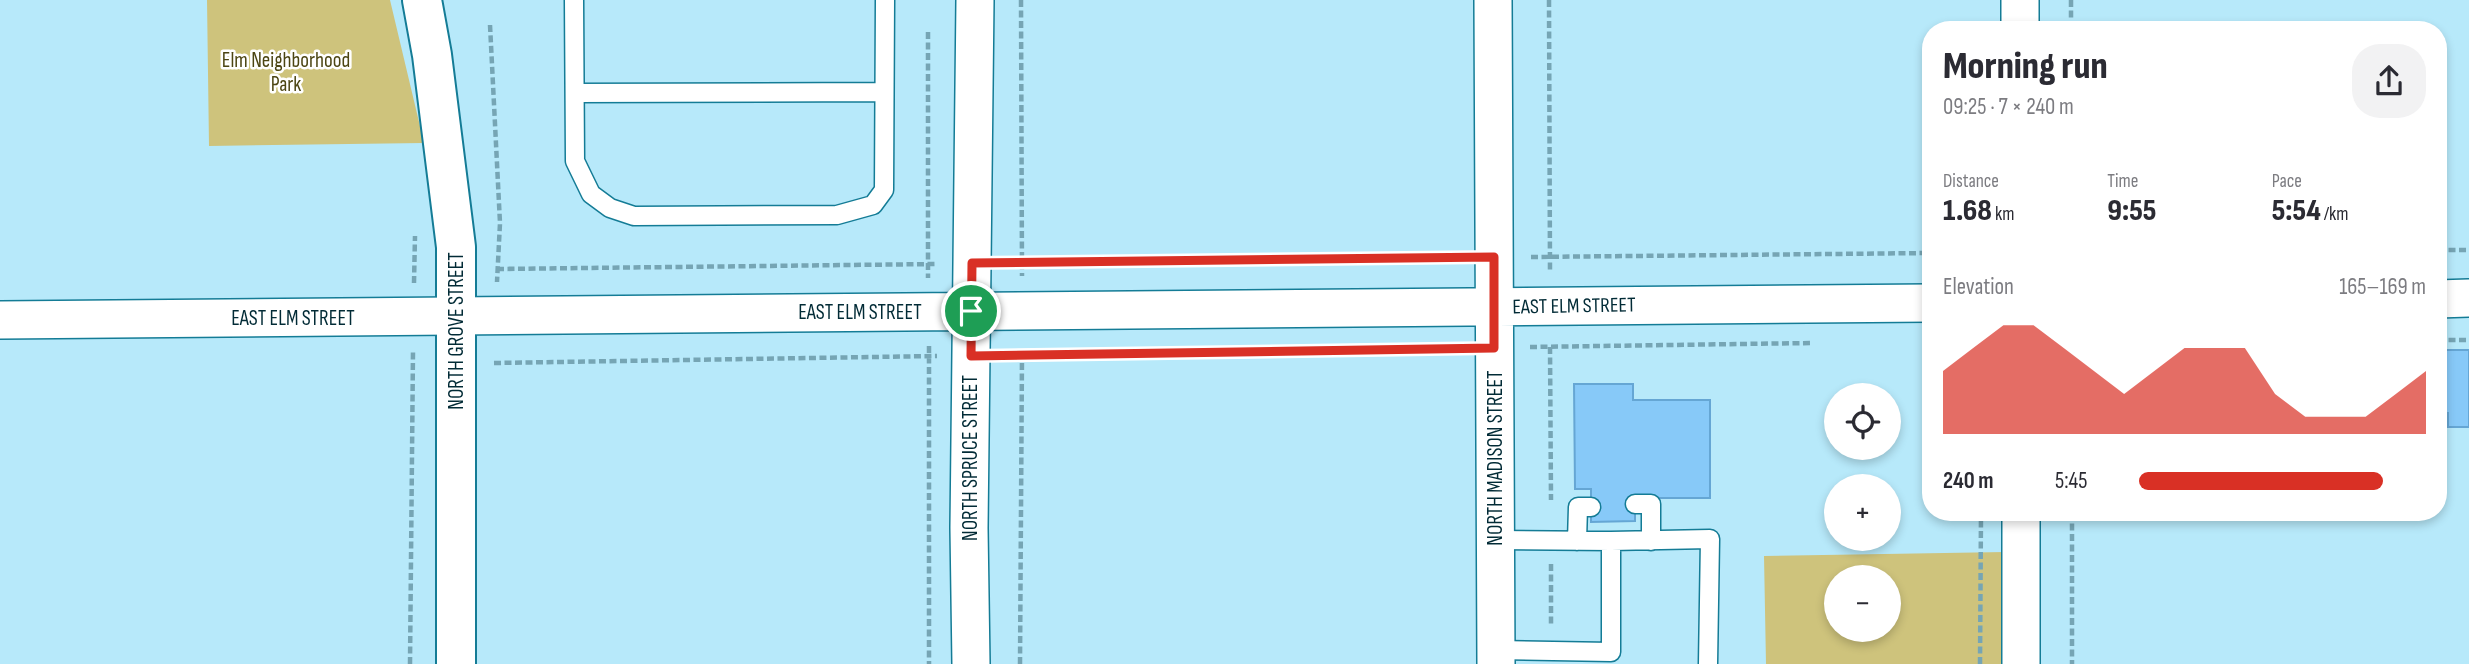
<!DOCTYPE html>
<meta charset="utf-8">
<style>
:root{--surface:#fff;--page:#f2f2f3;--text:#2b2b33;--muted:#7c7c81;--accent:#d93025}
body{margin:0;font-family:"Sofia Sans Condensed",sans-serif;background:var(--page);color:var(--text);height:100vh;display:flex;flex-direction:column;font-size:26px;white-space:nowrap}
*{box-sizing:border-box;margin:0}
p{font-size:23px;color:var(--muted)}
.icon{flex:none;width:38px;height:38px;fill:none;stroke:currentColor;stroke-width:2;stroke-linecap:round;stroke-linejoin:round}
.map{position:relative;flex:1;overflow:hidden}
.sheet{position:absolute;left:1922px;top:21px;width:525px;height:500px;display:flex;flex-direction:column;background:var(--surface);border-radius:28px;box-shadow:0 4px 10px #0003}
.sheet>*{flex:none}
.controls{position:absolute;left:1824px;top:383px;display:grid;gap:14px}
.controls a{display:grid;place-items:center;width:77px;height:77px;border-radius:50%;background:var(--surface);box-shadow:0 4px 10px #0003;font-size:35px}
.pin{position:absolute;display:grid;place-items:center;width:60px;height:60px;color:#fff;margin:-30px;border:4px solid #fff;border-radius:50%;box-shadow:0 2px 7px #0007}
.round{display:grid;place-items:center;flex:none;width:74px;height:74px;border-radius:28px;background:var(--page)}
.head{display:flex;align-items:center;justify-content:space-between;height:119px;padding:0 21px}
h1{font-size:38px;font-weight:800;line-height:52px}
.figures{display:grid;grid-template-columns:repeat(3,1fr);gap:10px;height:119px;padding:7px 21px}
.figures div{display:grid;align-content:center}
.figures b{font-size:30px;font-weight:800}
.figures small{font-size:19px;font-weight:400}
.figures p{font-size:19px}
.chart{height:196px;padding:14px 21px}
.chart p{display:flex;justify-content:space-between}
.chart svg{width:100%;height:126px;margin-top:7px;fill:var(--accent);opacity:.7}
ul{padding:0 21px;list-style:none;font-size:23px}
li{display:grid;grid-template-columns:112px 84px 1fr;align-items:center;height:52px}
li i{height:18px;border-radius:9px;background:var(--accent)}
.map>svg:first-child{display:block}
.green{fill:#cec37c;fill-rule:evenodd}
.building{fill:#87c9f8;stroke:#65a6d4;stroke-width:2}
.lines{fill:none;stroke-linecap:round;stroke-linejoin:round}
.service-casing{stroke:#147c96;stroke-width:21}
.minor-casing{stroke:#147c96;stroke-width:40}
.tertiary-casing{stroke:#147c96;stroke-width:42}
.path{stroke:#76a5b4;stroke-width:4.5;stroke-dasharray:7 3.5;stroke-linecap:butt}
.service{stroke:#fff;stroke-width:18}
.minor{stroke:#fff;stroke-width:37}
.tertiary{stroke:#fff;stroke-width:38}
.route-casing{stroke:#fff;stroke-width:14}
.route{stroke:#d93025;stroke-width:9}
.labels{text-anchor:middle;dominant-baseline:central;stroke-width:5;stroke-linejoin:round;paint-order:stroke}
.park-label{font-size:21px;fill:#4c4513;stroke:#fff}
.street-label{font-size:21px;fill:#022b36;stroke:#fff}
</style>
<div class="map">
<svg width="2469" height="664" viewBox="0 0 2469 664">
<rect width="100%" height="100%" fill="#b7e9fa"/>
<path class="green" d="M207,0H390L424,143L209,146Z
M2005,552L2003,664H1766L1764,556ZM1836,578H1888V630H1836Z"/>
<path class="building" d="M2438,350H2469V427H2448V413H2438Z
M1574,384H1633V400H1710V498H1635V521L1591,522V489H1575Z"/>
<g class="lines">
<g class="service-casing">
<path id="service" d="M574,0L575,161L591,194L610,208L634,216L837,215L873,205L884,190L885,0
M575,93L884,92
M1635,504H1651V541
M1495,540L1611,541V652L1496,650
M1577,541L1578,507H1591
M1611,541L1710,539L1708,664"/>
</g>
<g class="minor-casing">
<path id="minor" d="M1493,0L1496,664
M2020,0V30
M2438,299L2469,298
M0,320L1930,303
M2021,513V664
M971,664L969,528L975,0"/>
</g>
<g class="tertiary-casing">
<path id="tertiary" d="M422,0L432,55L456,247V664"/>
</g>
<path class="path" d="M1021,0L1022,276
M1549,0L1550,272
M2071,0V30
M490,25L500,223L497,282
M928,32V278
M2438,250H2469
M1531,257L1930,253
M1006,263L1459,257
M497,269L937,264
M414,283L415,236
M2438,340H2469
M929,346V664
M1530,347L1812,343
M1550,347L1551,500
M1005,356L1459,348
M494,363L937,356
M2072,513V664
M1551,564V626
M410,664L413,351
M1020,664L1022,354
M1980,664L1981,513"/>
<use href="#service" class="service"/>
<use href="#minor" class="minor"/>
<use href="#tertiary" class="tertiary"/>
</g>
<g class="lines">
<g class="route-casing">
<path id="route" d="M1494,257V348L971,356L972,263Z"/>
</g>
<use href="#route" class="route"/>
</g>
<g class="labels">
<g class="park-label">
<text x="286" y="60">Elm Neighborhood<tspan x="286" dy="24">Park</tspan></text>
</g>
<g class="street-label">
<text transform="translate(1574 306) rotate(-1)">EAST ELM STREET</text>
<text x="860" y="312">EAST ELM STREET</text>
<text x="293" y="318">EAST ELM STREET</text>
<text transform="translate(456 331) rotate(-90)">NORTH GROVE STREET</text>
<text transform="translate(970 458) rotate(-90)">NORTH SPRUCE STREET</text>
<text transform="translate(1495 458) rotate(-90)">NORTH MADISON STREET</text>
</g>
</g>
</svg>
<div class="controls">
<a><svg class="icon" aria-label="locate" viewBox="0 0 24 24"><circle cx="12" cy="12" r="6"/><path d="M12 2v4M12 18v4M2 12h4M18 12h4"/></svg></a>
<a>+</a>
<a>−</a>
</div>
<div class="pin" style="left:971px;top:311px;background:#1e9e55"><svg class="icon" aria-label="arrive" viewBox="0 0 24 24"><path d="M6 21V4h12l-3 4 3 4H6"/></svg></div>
<section class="sheet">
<div class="head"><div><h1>Morning run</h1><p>09:25 · 7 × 240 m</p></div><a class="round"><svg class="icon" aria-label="share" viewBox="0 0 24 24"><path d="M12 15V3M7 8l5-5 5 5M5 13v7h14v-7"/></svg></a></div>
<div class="figures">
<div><p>Distance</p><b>1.68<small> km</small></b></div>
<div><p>Time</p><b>9:55</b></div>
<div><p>Pace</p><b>5:54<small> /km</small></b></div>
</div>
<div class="chart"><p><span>Elevation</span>165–169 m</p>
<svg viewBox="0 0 160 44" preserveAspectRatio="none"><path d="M0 44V22L10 14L20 6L30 6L40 14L50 22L60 30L70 22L80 14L90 14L100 14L110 30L120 38L130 38L140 38L150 30L160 22V44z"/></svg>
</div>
<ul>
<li><b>240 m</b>5:45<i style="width:85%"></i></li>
</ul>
</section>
</div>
